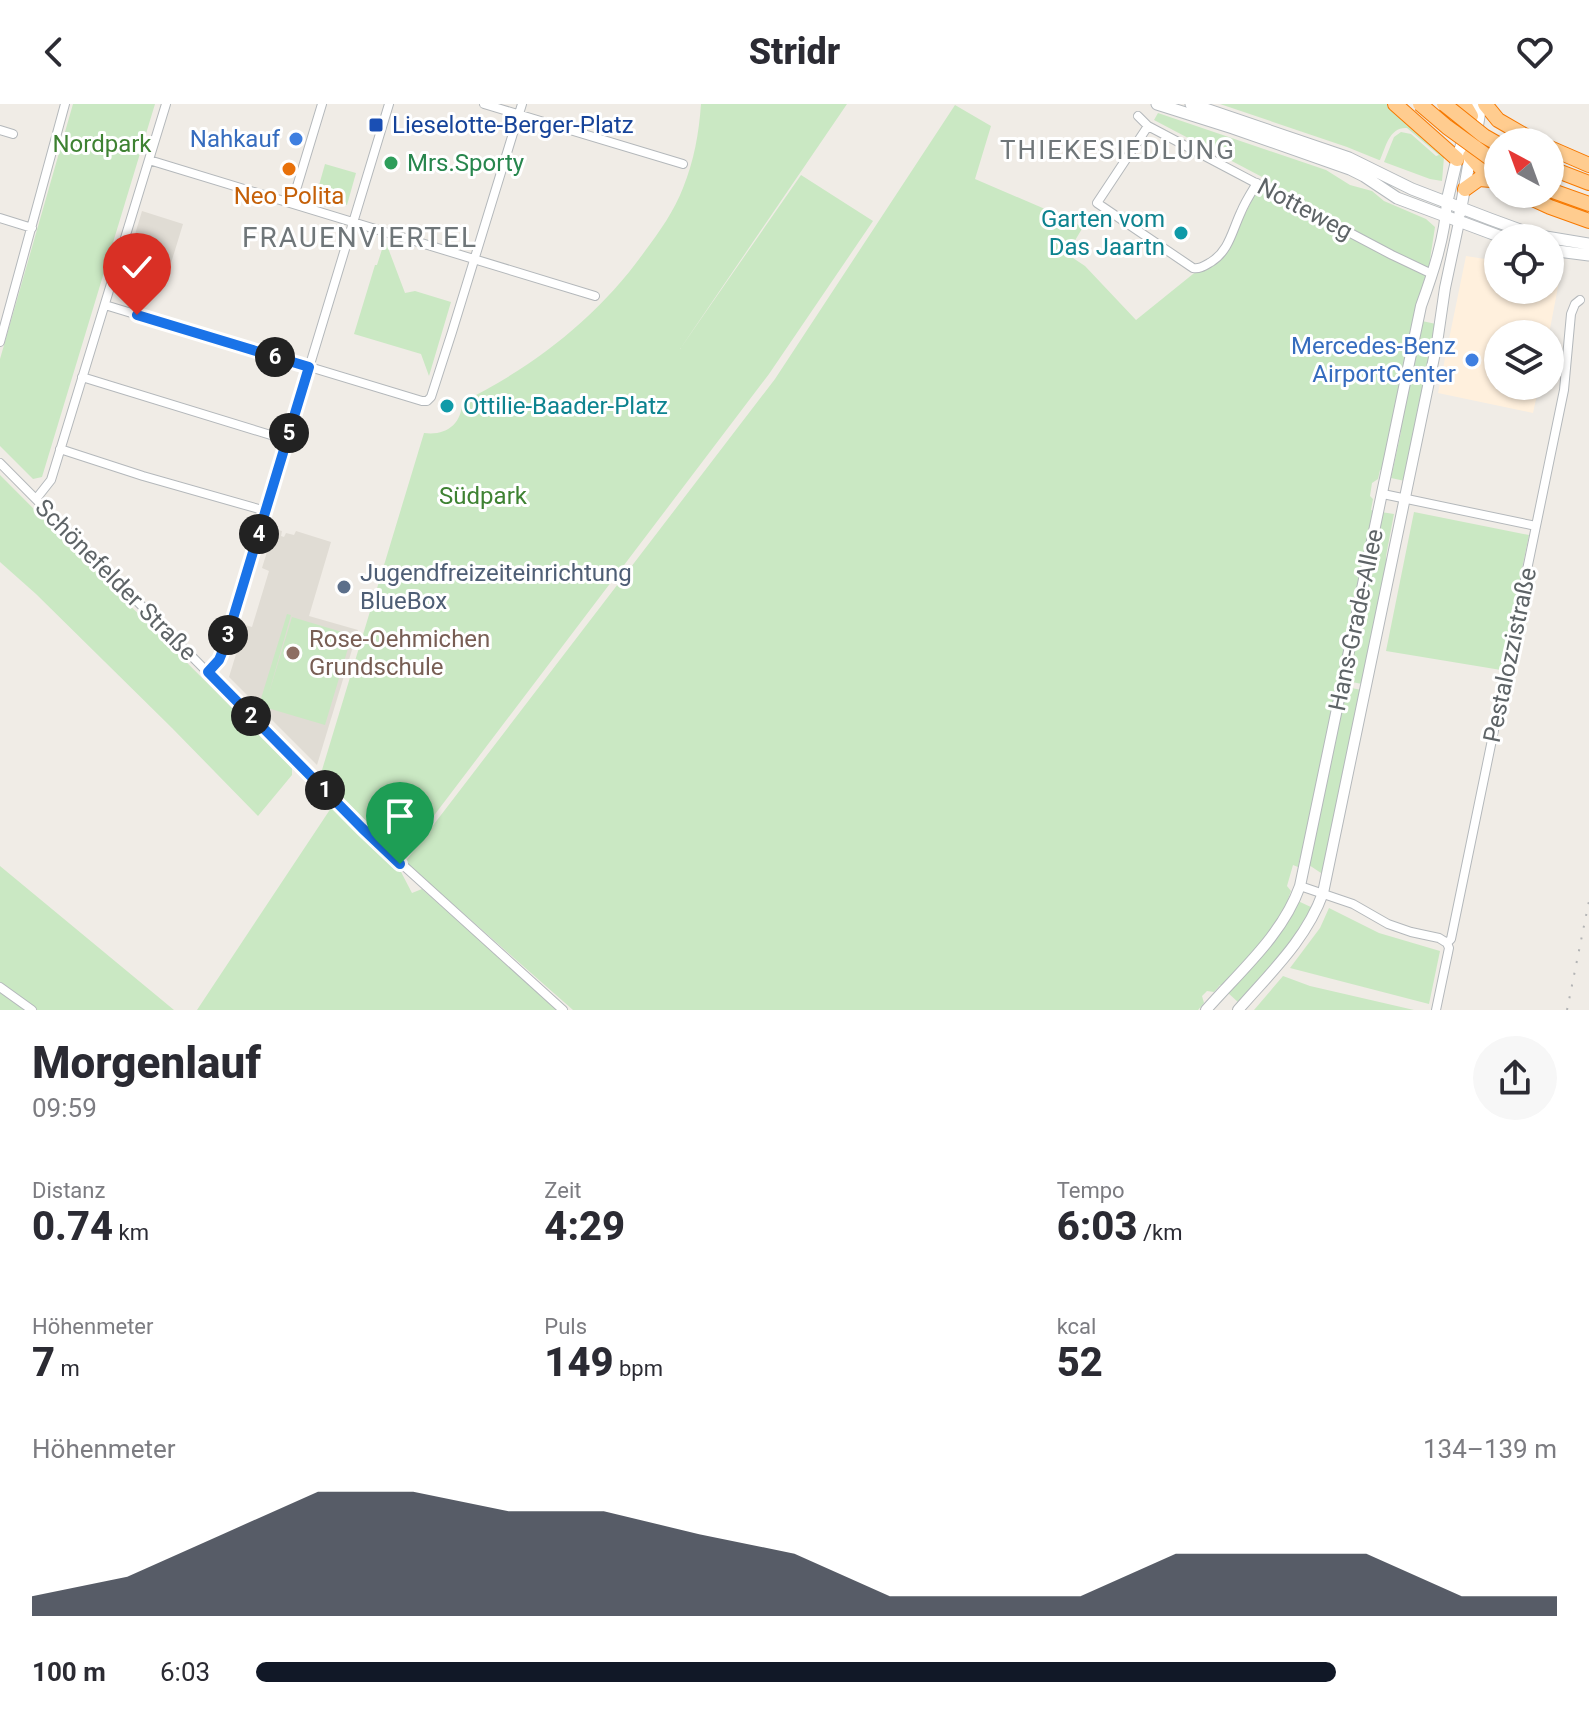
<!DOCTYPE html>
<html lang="de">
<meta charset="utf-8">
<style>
:root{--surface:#fff;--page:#f7f7f7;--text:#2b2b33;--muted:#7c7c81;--accent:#111827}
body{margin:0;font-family:Roboto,sans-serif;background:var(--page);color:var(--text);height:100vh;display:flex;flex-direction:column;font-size:30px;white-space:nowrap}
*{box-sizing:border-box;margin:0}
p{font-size:26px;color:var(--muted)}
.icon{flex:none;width:44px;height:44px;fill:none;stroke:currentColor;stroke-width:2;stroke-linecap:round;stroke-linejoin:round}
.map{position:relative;height:906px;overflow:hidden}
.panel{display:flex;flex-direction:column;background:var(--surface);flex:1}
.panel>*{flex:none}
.needle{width:52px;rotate:319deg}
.controls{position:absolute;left:1484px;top:24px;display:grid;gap:16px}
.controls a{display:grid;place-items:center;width:80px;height:80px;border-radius:50%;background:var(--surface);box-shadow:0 2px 6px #0004;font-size:40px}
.pin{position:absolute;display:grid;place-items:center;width:68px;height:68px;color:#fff;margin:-82px -34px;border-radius:50% 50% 50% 0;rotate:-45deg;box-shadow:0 0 8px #0007}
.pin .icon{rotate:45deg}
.km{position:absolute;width:40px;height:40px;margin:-20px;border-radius:50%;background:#222;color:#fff;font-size:22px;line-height:40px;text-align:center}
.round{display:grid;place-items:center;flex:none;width:84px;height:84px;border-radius:42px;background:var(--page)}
.overview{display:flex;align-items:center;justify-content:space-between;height:136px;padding:0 32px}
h1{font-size:44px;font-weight:800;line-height:60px}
.stats{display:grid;grid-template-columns:repeat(3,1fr);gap:12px;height:136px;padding:8px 32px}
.stats div{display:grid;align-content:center}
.stats b{font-size:40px;font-weight:800}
.stats small{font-size:22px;font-weight:400}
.stats p{font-size:22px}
.chart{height:224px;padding:16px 32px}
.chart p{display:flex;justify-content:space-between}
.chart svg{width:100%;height:144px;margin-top:8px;fill:var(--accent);opacity:.7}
ul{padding:0 32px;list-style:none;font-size:26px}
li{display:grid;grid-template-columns:128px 96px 1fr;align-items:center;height:60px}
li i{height:20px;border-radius:10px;background:var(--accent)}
header{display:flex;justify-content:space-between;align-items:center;height:104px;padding:0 32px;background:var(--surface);font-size:36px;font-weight:800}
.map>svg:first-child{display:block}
.commercial{fill:#fff0dd}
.education{fill:#e0dcd4}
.green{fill:#cae8c3}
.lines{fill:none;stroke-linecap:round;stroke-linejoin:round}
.minor-casing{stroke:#b4b8bb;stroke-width:10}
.tertiary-casing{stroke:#b4b8bb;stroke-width:12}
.secondary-casing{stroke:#b5babe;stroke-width:13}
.motorway-casing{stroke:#f77900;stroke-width:16}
.minor{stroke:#fff;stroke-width:8}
.tertiary{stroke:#fff;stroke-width:10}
.secondary{stroke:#fff;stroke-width:11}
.motorway{stroke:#ffcc8f;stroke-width:14}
.rail{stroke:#b3b4b5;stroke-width:2;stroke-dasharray:2 10;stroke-linecap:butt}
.motorway-bridge-casing{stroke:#f77900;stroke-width:16;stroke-linecap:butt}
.motorway-bridge{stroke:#ffcc8f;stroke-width:14}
.route-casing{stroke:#fff;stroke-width:16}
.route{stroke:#1a73e8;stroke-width:10}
.transit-dot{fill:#1a4fb4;stroke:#fff;stroke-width:3}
.shop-dot{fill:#3f7fe0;stroke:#fff;stroke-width:3}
.leisure-dot{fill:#2e9e5b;stroke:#fff;stroke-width:3}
.food-dot{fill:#e8710a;stroke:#fff;stroke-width:3}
.culture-dot{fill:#0f9aa8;stroke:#fff;stroke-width:3}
.service-dot{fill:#5c6f8a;stroke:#fff;stroke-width:3}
.education-dot{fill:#8d6e63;stroke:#fff;stroke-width:3}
.labels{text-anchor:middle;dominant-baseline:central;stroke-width:6;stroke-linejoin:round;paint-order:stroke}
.transit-label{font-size:24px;fill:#164399;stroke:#fff;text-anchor:start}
.shop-label{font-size:24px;fill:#366cbe;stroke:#fff;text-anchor:end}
.park-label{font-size:24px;fill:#3e8232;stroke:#fff}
.leisure-label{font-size:24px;fill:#27864d;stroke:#fff;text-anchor:start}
.food-label{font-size:24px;fill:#c56008;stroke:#fff}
.street-label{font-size:24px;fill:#5e6467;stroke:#fff}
.culture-label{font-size:24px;fill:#0d838f;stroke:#fff;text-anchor:end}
.service-label{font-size:24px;fill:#4e5e75;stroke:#fff;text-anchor:start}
.education-label{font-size:24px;fill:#785e54;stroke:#fff;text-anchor:start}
.neighbourhood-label{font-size:26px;letter-spacing:2px;fill:#6f7679;stroke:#fff}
.quarter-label{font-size:28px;letter-spacing:2px;fill:#6f7679;stroke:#fff}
</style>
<header><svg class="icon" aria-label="back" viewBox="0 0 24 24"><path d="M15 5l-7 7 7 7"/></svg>Stridr<svg class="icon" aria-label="heart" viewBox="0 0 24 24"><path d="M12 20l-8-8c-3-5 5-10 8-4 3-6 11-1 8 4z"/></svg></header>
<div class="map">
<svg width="1589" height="906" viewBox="0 0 1589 906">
<rect width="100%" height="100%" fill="#f0ece6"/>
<path class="commercial" d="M1466,152L1498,157V186H1550V165L1561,167L1549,230H1498V282H1539L1533,309L1438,289Z"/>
<path class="education" d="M142,107L183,120L168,169L127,157Z
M274,425L282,427L281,432L284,433L286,429L294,431L296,427L331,438L309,512L358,526L317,661L229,573L245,521L252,523L269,467L262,464Z"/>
<path class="green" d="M73,0H155L42,373L33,375L0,342V255Z
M701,0H847L680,245L801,71L873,117L769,270L401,755L339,694L342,687L322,666L424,329C446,332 462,320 462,298C534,263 598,213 645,147C660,127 674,107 683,84C694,57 699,29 701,0Z
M1220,0H1390L1398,8L1397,11L1444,53L1442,77L1430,75L1384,58L1394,33L1401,28L1411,30L1436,52L1439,51L1407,24C1389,23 1386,43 1380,56H1379L1347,43Z
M955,1L991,22L975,75L1045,105L1083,123L1067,150L1085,162L1136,216L1193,170L1222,153L1264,74L1154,16L1158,9L1326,66L1350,81L1372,87L1384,97L1426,115L1435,123L1429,162L1416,201L1383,366H1380L1378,375L1372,379L1370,392L1373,395L1371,406L1374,407L1303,754L1300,753L1298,763L1293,761L1287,782L1291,787L1287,798L1289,800L1277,820L1223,882L1220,881L1214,888L1207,887L1202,892L1204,899L1198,906H573L405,758L775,275Z
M325,60L356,69L347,101L316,92Z
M385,136L405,189L415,187L451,198L429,272L421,250L354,230L375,161H377Z
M1422,217L1436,220L1405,377L1391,374L1401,328L1400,319Z
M0,371L292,664V671L258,712L172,624L36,490L0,458Z
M1381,408L1394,410L1386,452V467L1362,580L1347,577Z
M1414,408L1529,431L1501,566L1386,547Z
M287,510L291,511L268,592L292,513L352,531L325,621L264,603L263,605L259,601Z
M1346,583L1362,586L1324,771L1309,761Z
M333,701L400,766L412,789L422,785L558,906H197Z
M0,762L174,906H0Z
M1298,797L1313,804L1301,827L1239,899L1227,888Z
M1329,804L1379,829L1440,847L1429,900L1290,864L1320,824Z
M1283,872L1310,882L1414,906H1254Z"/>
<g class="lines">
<g class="minor-casing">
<path id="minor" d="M484,0L683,60
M1138,12L1148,22L1392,151L1432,170
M1148,22L1097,99L1193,164C1200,165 1204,162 1211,158C1229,147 1232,127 1241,108C1245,98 1251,89 1257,79
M0,26L13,30
M149,56L595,192
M292,99L322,0
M0,114L32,124
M105,201L422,297H427L431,293L452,228L522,0
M0,238L65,0
M82,273L287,336
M60,345L143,372L266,407
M0,359L362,724L563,906
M1383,390L1536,422
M36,395L51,376L166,0
M208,568L219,556L224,544L389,0
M1300,782L1353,800L1388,820L1411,828L1439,834L1447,839
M0,883L32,906
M1436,906L1449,844L1447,839L1451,835L1564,286L1571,210L1575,200L1580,196"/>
</g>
<g class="tertiary-casing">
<path id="tertiary" d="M1206,906C1240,867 1282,832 1300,782L1421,202C1433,169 1445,133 1447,97
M1238,906C1270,869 1306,836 1323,789L1437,239L1445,184L1459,118"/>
</g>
<g class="secondary-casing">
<path id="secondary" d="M1157,0L1233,24L1350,65L1364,72L1397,94L1504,134
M1191,0L1349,54L1412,85L1490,115L1534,131L1589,140
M1476,31L1481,0
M1447,97L1457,55L1469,18L1473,0
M1460,109L1471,48
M1550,146L1589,151"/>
</g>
<g class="motorway-casing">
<path id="motorway" d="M1395,0L1457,55
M1464,0L1471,12
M1485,0L1498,16L1536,38
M1550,44L1589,61
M1470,52L1491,76
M1550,64L1589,79
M1465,85L1479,75L1491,76L1498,79
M1550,86L1589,100
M1522,90L1550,103L1589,117"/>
</g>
<use href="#minor" class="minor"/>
<use href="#tertiary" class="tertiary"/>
<use href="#secondary" class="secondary"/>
<use href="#motorway" class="motorway"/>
<path class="rail" d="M1567,906L1589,797"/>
<g class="motorway-bridge-casing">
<path id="motorway-bridge" d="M1420,0L1447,23L1498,60
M1444,0L1484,32L1498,40"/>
</g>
<use href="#motorway-bridge" class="motorway-bridge"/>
</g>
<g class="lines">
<g class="route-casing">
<path id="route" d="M137,211L309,263L224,544L219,556L208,568L362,724L400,760"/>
</g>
<use href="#route" class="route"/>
</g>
<rect class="transit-dot" x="368" y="13" width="16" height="16" rx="4"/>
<g class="shop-dot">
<circle cx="296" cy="35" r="8"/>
<circle cx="1472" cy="256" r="8"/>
</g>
<circle class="leisure-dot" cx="391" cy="59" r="8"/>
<circle class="food-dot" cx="289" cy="65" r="8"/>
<g class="culture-dot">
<circle cx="1181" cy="129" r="8"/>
<circle cx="447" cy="302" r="8"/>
</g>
<circle class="service-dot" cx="344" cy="483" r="8"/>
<circle class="education-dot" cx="293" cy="549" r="8"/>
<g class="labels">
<g class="transit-label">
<text x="392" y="21">Lieselotte-Berger-Platz</text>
</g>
<g class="shop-label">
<text x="280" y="35">Nahkauf</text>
<text x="1456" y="242">Mercedes-Benz<tspan x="1456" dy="28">AirportCenter</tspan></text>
</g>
<g class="park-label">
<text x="102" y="40">Nordpark</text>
<text x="483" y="392">Südpark</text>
</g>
<g class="leisure-label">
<text x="407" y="59">Mrs.Sporty</text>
</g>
<g class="food-label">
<text x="289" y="92">Neo Polita</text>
</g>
<g class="street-label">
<text transform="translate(1305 105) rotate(28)">Notteweg</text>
<text transform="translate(116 476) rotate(45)">Schönefelder Straße</text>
<text transform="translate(1356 516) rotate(-78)">Hans-Grade-Allee</text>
<text transform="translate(1510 551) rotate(-78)">Pestalozzistraße</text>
</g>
<g class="culture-label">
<text x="1165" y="115">Garten vom<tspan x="1165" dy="28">Das Jaartn</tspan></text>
<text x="463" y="302" text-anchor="start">Ottilie-Baader-Platz</text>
</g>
<g class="service-label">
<text x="360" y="469">Jugendfreizeiteinrichtung<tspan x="360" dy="28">BlueBox</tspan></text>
</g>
<g class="education-label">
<text x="309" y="535">Rose-Oehmichen<tspan x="309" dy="28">Grundschule</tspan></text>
</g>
<g class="neighbourhood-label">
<text x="1118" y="46">THIEKESIEDLUNG</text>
</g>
<g class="quarter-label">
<text x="360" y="133">FRAUENVIERTEL</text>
</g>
</g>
</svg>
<div class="controls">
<a><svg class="needle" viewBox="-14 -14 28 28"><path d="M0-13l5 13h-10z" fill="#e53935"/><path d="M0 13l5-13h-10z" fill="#7c7c81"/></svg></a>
<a><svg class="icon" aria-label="locate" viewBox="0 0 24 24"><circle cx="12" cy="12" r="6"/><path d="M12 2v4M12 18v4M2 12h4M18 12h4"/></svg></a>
<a><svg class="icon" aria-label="layers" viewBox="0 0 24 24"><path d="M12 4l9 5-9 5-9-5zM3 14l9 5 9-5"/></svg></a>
</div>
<div class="pin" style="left:400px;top:760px;background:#1e9e55"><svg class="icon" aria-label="arrive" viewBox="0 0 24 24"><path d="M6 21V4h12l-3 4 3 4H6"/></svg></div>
<div class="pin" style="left:137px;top:211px;background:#d93025"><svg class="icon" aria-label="check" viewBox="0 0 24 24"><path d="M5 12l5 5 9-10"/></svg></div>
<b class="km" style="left:325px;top:686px">1</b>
<b class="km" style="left:251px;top:612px">2</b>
<b class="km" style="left:228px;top:531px">3</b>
<b class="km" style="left:259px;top:430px">4</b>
<b class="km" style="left:289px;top:329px">5</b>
<b class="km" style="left:275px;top:253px">6</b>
</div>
<section class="panel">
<div class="overview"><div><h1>Morgenlauf</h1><p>09:59</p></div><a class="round"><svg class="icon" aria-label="share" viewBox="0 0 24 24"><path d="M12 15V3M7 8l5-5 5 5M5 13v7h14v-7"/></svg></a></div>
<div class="stats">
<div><p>Distanz</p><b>0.74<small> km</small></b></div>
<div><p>Zeit</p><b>4:29</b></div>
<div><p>Tempo</p><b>6:03<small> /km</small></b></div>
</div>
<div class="stats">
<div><p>Höhenmeter</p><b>7<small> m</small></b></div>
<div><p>Puls</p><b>149<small> bpm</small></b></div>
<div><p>kcal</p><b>52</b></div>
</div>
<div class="chart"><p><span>Höhenmeter</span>134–139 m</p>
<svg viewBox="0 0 160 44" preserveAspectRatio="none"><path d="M0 44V38L10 32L20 19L30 6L40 6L50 12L60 12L70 19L80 25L90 38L100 38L110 38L120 25L130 25L140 25L150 38L160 38V44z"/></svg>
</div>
<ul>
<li><b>100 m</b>6:03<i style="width:83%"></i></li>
</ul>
</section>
